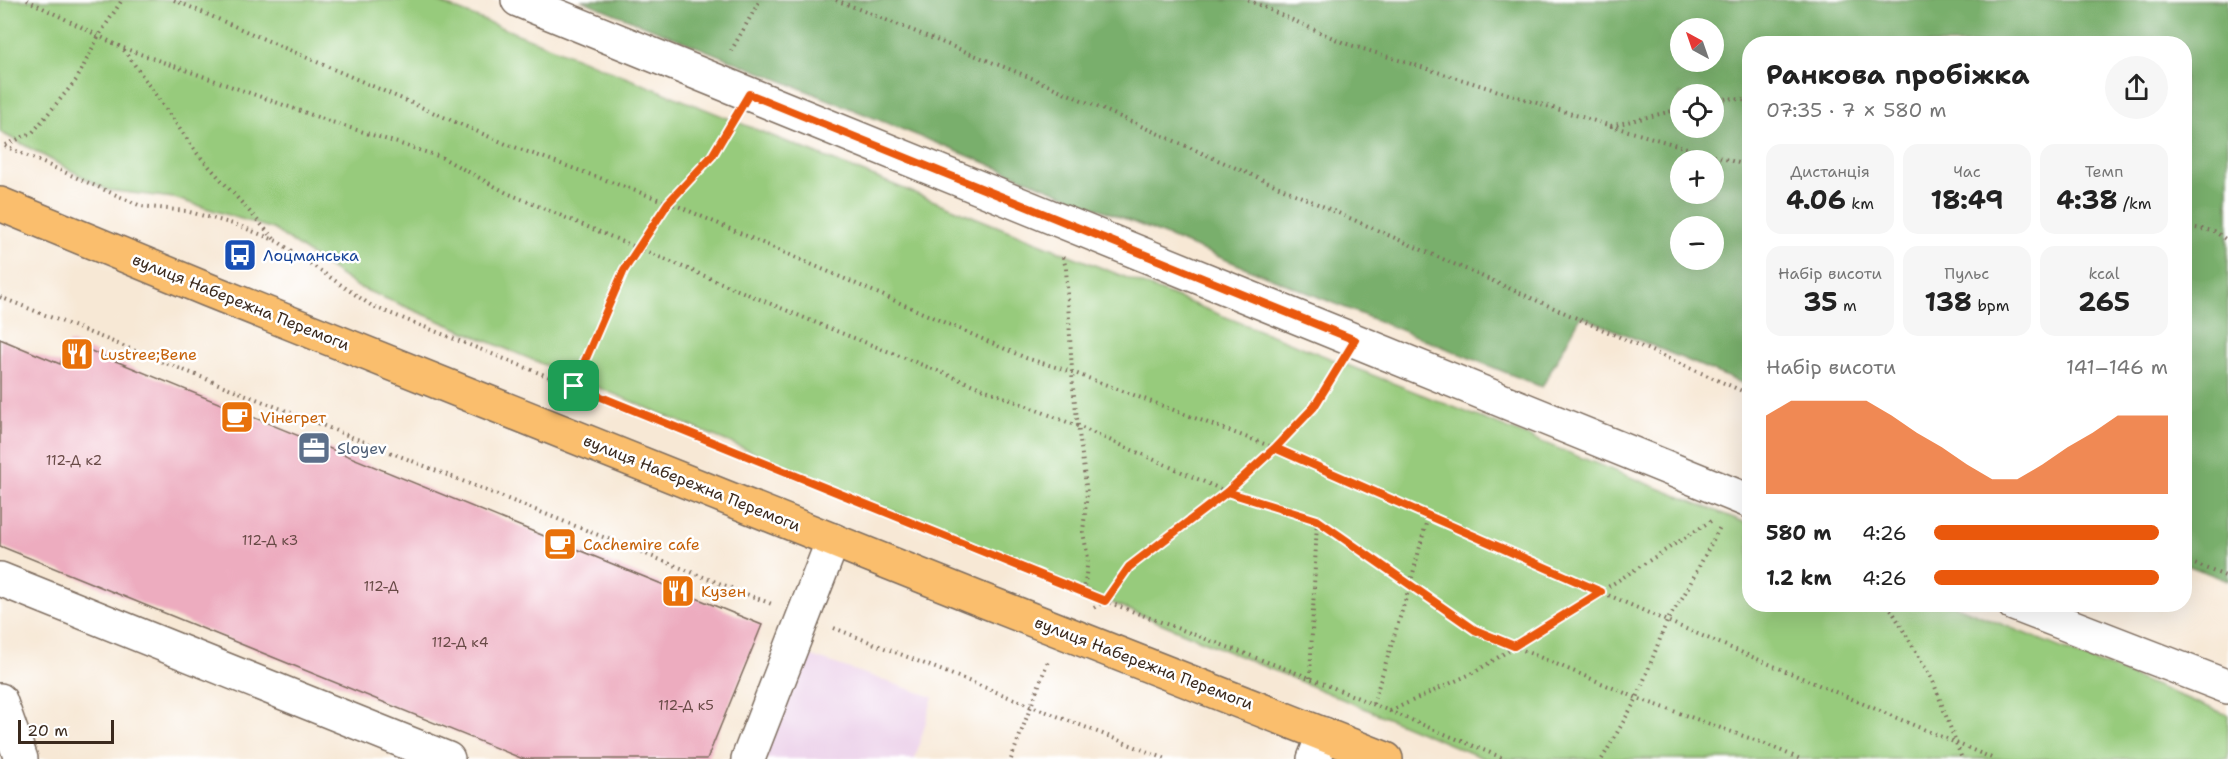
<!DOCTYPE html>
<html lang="uk">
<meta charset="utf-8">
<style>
:root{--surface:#fff;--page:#f6f6f6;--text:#222;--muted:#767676;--accent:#ea580c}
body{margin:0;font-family:"Shantell Sans",sans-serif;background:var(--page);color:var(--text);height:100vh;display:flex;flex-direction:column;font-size:22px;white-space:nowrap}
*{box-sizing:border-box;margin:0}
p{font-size:20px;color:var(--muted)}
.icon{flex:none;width:33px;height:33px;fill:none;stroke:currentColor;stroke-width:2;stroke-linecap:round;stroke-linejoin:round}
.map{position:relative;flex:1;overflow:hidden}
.details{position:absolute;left:1742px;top:36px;width:450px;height:576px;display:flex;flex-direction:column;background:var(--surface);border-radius:24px;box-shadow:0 6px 24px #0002}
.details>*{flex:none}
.needle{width:39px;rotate:320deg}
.buttons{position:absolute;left:1670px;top:18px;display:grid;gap:12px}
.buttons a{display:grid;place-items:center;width:54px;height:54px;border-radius:50%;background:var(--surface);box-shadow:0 6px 24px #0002;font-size:30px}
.scale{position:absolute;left:18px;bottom:15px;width:96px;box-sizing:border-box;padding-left:6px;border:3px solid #3b2a1e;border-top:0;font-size:16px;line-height:21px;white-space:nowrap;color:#3b2a1e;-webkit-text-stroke:4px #fff;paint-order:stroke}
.pin{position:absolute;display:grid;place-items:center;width:51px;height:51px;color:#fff;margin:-26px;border-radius:12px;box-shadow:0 3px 9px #0006}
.round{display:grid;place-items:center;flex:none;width:63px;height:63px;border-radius:32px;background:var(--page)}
.head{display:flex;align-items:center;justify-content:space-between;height:102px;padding:0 24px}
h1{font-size:27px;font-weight:700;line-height:45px}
.figures{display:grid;grid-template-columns:repeat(3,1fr);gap:9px;height:102px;padding:6px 24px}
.figures div{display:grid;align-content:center;border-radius:15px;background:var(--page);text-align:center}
.figures b{font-size:26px;font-weight:700}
.figures small{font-size:16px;font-weight:400}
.figures p{font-size:16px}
.chart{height:168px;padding:12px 24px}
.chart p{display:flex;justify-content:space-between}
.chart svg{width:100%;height:108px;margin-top:6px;fill:var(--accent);opacity:.7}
ul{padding:0 24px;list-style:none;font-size:20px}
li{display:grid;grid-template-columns:96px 72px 1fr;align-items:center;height:45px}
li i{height:15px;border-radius:8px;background:var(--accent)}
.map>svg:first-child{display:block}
.built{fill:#ecd1ea}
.green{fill:#97cb7c;stroke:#697a4d;stroke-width:1.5}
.forest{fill:#79af6c;stroke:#5a6c45;stroke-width:1.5;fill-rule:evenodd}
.building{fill:#edacbf}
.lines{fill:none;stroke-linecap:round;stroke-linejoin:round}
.minor-casing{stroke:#7d6c5e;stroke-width:36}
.major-casing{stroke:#7d6c5e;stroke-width:36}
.path{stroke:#7d6c5e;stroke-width:4;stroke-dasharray:1.5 4.5;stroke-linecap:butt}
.minor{stroke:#fff;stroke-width:33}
.major{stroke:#fabe6d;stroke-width:33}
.route-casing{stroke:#fff;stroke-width:12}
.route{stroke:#ea580c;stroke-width:8}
.labels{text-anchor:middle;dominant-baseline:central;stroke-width:5;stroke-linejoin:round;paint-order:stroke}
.number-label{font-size:14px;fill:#684a46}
.transit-label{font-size:16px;fill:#164399;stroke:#fff;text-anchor:start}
.street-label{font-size:16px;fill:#3b2a1e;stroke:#fff}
.food-label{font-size:16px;fill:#c56008;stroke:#fff;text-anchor:start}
.service-label{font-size:16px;fill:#4e5e75;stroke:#fff;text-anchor:start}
</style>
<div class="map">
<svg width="2228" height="759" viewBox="0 0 2228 759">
<rect width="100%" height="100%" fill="#fff"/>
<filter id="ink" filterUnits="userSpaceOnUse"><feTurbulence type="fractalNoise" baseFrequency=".0167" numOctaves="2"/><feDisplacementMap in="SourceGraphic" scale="12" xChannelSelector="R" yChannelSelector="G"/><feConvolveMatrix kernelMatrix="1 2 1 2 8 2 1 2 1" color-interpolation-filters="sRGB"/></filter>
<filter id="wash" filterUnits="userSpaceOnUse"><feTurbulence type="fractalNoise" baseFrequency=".008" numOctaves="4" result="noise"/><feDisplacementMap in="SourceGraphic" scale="24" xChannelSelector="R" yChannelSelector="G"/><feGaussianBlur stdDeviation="1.35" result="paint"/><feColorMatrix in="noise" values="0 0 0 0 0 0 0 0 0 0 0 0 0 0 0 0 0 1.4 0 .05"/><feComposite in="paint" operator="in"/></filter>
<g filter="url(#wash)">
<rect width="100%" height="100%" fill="#f7e8d5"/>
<path class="built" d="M797,651L933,697L915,759H758Z"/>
<path class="green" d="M0,0H433L1049,247L1749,524V604L1954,605L2228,715V759H1485L356,286L273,229L174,198L107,190L0,132Z"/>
<path class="forest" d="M581,0H2228V581L2184,564V44H1749V386L1581,316L1542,387ZM1680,28H1713V62H1680ZM1680,94H1713V128H1680ZM1680,160H1713V194H1680ZM1680,226H1713V260H1680Z"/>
<g id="blocks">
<path class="building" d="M0,339L60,364L69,342L762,625L707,759H523L0,546Z"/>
</g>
</g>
<g filter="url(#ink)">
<use href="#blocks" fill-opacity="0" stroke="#7d6c5e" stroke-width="1.5"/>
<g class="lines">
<g class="minor-casing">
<path id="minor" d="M518,0L1749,501
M0,579L448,759
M2014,604L2228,687
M0,700L21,759
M748,759L833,540
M1314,759L1324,734"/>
</g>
<g class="major-casing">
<path id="major" d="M0,204L208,290L987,602L1386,759"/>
</g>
<path class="path" d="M27,0L123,48L332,122L441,157L507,193L826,327L1080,427L1227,492L1317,520L1475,630L1637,698L1763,743L1800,759
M174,0L506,144L680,207L1026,358L1072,372L1275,448L1667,621L1994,759
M836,0L1034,79L1749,394
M1248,0L1344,43L1611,126L1749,166
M124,50L197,153L276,241
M731,51L760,0
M1713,101L1729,98L1749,101
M1611,126L1680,109
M6,145L33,132L77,79L98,37L122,0
M5,146L141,206L186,211L237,225L277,241L372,306L912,522L1105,601L1310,678L1505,759
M2184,226L2214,231L2228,241
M1063,257L1066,268L1073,388L1087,493L1083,532L1088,558L1084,592
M0,297L774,605
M574,386L623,270L668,203L712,156L732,121
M2184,560L2228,577
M1888,604L1933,681L1962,759
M1094,608L1105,601L1129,567L1227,492L1275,448L1314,407L1338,368
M834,628L1166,759
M1310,678L1317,520
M1373,704L1410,585L1428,516
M1390,711L1475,672L1711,521
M1011,759L1048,661
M1602,759L1637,698L1667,621L1684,595L1721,525"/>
<use href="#minor" class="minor"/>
<use href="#major" class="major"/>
</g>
</g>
<g class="lines" filter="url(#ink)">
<g class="route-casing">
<path id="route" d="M574,386L1105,601L1129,567L1227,492L1275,448L1601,592L1514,646L1475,630L1317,520L1227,492L1275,448L1314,407L1355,340L749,94L712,156L668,203L624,270L574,386"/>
</g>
<use href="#route" class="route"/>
</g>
<defs>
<g id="bus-square" transform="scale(1.725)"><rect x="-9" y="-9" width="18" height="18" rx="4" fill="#1a4fb4" stroke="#fff"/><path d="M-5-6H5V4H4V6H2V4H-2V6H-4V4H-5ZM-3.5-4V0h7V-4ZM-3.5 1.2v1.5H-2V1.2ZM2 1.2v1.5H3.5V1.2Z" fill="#fff"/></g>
<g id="restaurant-square" transform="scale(1.725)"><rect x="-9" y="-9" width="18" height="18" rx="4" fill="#e8710a" stroke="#fff"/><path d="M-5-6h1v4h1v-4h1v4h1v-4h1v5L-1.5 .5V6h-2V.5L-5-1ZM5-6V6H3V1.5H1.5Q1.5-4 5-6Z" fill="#fff"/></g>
<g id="cafe-square" transform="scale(1.725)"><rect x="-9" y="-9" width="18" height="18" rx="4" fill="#e8710a" stroke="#fff"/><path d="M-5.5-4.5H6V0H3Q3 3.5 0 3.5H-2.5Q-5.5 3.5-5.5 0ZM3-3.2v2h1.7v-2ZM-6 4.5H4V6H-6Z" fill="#fff"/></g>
<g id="office-square" transform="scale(1.725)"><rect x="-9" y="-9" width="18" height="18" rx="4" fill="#5c6f8a" stroke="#fff"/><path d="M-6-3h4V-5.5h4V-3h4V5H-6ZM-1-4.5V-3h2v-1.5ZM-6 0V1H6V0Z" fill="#fff"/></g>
</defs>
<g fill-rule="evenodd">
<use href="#bus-square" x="240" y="255"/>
<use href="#restaurant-square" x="77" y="354"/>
<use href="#cafe-square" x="237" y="417"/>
<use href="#office-square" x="314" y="448"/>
<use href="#cafe-square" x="560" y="544"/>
<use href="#restaurant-square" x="678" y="591"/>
</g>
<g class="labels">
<g class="number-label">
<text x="74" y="460">112-Д к2</text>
<text x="270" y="540">112-Д к3</text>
<text x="381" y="586">112-Д</text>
<text x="460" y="642">112-Д к4</text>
<text x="686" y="705">112-Д к5</text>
</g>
<g class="transit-label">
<text x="263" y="255">Лоцманська</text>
</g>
<g class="street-label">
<text transform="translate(241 302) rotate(22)">вулиця Набережна Перемоги</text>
<text transform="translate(692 483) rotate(22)">вулиця Набережна Перемоги</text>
<text transform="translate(1144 663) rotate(21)">вулиця Набережна Перемоги</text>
</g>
<g class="food-label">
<text x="100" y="354">Lustree;Bene</text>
<text x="260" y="417">Vінегрет</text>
<text x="583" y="544">Cachemire cafe</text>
<text x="701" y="591">Кузен</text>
</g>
<g class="service-label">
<text x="337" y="448">Sloyev</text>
</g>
</g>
</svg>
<div class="buttons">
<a><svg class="needle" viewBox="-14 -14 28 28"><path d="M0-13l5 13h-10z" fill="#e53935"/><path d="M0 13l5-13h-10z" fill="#767676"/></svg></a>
<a><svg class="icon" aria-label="locate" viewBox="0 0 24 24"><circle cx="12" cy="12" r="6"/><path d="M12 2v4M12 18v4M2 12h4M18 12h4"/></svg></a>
<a>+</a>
<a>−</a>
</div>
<div class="scale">20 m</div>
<div class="pin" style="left:574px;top:386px;background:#1e9e55"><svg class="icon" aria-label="arrive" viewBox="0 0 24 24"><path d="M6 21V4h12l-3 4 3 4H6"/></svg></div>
<section class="details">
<div class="head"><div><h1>Ранкова пробіжка</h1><p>07:35 · 7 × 580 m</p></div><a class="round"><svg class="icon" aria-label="share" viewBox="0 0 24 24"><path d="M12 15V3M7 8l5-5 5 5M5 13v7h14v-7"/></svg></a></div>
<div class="figures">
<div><p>Дистанція</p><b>4.06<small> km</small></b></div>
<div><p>Час</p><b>18:49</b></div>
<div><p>Темп</p><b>4:38<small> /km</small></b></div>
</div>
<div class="figures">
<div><p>Набір висоти</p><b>35<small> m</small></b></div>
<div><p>Пульс</p><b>138<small> bpm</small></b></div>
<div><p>kcal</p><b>265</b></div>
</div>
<div class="chart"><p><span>Набір висоти</span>141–146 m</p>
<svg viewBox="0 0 160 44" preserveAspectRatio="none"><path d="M0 44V12L10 6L20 6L30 6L40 6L50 12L60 19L70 25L80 32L90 38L100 38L110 32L120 25L130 19L140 12L150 12L160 12V44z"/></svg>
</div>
<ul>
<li><b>580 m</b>4:26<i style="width:96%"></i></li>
<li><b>1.2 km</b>4:26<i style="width:96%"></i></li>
</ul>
</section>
</div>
